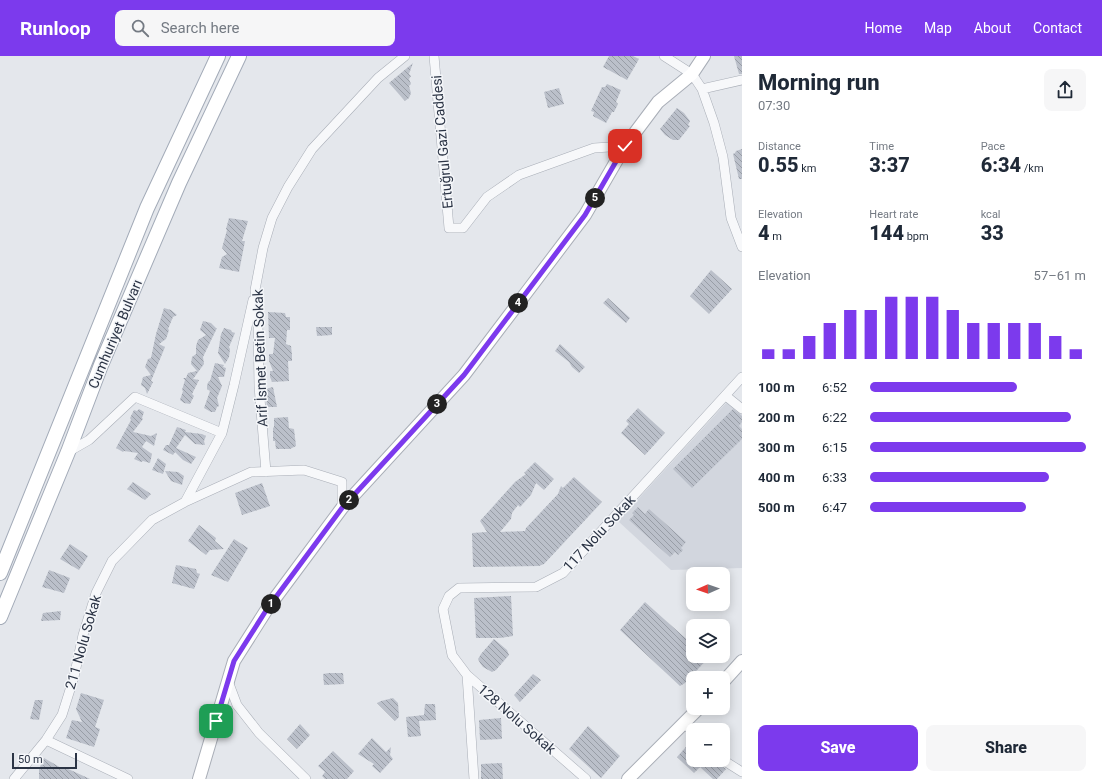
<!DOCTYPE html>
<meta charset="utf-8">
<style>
:root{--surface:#fff;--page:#f6f6f7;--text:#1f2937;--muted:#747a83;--accent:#7c3aed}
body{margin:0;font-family:Roboto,sans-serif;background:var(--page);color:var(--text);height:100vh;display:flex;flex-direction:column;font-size:15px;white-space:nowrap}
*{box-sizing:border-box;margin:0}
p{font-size:13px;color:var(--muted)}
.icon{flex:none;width:22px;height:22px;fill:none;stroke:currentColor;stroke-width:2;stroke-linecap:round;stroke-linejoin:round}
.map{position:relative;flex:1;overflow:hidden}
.details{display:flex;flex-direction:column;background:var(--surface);width:360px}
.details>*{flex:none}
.needle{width:26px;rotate:268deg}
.controls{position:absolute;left:686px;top:511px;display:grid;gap:8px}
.controls a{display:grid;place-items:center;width:44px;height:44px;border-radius:8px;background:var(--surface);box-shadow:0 2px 10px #0003;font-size:20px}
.scale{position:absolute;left:12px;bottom:10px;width:65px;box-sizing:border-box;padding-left:4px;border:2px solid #2b3445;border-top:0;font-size:11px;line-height:14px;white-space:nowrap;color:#2b3445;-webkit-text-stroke:3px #f4f6f9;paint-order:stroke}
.pin{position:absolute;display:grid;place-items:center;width:34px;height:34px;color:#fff;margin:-17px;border-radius:8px;box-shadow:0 2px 6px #0006}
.km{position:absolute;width:20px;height:20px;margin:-10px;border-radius:50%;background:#222;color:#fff;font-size:11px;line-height:20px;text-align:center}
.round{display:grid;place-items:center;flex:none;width:42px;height:42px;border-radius:8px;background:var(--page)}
.headline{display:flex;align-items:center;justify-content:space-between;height:68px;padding:0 16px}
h1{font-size:22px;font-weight:800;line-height:30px}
.metrics{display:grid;grid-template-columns:repeat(3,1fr);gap:6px;height:68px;padding:4px 16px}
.metrics div{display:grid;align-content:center}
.metrics b{font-size:20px;font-weight:800}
.metrics small{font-size:11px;font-weight:400}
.metrics p{font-size:11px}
.chart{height:112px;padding:8px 16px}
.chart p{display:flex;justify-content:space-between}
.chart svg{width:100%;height:72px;margin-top:4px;stroke:var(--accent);stroke-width:6}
.button{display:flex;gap:8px;margin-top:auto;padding:8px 16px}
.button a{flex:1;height:46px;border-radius:8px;background:var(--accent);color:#fff;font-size:16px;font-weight:800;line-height:46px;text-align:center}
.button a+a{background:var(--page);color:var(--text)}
ul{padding:0 16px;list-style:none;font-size:13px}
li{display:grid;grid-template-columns:64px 48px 1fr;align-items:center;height:30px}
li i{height:10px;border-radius:5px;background:var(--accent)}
header{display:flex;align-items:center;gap:24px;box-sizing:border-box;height:56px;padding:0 20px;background:var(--accent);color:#fff}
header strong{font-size:19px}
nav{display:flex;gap:22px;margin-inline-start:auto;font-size:14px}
.search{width:280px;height:36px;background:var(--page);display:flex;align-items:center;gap:10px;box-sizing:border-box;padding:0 14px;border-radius:8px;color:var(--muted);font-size:15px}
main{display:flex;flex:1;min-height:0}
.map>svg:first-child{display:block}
.built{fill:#d2d6de}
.building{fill:url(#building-back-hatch)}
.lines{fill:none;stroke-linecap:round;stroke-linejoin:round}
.street-casing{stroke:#a9aeb7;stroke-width:10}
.secondary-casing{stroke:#a9aeb7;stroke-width:14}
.primary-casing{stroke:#a3abb8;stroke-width:16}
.street{stroke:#f7f8fa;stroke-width:9}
.secondary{stroke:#fff;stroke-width:12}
.primary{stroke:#fff;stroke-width:14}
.route-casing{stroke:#fff;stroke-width:8}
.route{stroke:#7c3aed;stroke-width:5}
.labels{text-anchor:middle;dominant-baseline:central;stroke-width:3;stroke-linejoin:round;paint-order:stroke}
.street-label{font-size:14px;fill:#2b3445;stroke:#f4f6f9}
</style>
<header>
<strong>Runloop</strong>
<div class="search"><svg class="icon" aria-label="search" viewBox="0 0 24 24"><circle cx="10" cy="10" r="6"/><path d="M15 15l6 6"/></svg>Search here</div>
<nav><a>Home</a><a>Map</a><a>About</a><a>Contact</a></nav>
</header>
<main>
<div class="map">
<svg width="742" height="723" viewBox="0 0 742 723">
<defs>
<pattern id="building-back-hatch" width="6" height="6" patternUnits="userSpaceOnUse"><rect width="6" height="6" fill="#bbc0ca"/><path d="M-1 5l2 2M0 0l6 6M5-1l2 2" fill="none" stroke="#989da6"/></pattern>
</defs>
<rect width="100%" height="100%" fill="#e4e7ec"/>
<path class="built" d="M727,346L742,358V512L671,514L618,465Z"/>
<path class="building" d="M609,0H633L639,3L627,24L603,11Z
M734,0H742V18H739Z
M413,7L409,18L411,20L409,23L411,28L409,30L411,37L409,42L405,45L389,27Z
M607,28L621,34L616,46L618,48L614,56H612L606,67L593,60L594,56L591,55L602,31H605Z
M559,32L564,48L548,52L544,36Z
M677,52L684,57L690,65L688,69L690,70L679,84H673L665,79L660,73Z
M742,93V123H739L733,98L735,97L736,95Z
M229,162L248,165L242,185H245L239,216L219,212L222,201L227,198L222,192L227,174L226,173Z
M711,214L732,233L709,258L690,240Z
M608,242L630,262L626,267L603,247Z
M164,252L171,254L177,259L173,261L168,273L169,274L166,283L159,288L165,291L151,325L153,326L147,338L145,332L141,329L143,321L151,319L145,311L148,303L151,302L156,278Z
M268,256L285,257L286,261H290V274H287L286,288L291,290L292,299V305H288L289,325L272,326L270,321V315H273L269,305V298H273L275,282H269Z
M203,265L211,267L216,272H217L203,301L204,308L193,323L199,324L192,338L194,340L190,348L184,347L180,344L183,335L182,334L185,324L183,322H186L188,317L197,315L191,308L192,301L196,298V290L198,284L206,279L200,274Z
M316,271H332V279L317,280Z
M224,272L231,274L232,276L235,277L229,291L230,293L229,301L225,308L218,297L221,278Z
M560,288L585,311L579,317L572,311L569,306L555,295Z
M215,307L224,309L223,311L226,312L224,321H218L222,330L217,342L219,350L217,351L215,356H211L204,352L210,335L207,333V329L209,325H210Z
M273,331L277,351H267L265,333Z
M638,352L665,377L645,399L621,377L629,368L626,365Z
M139,353L144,356L142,362L143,363L133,376L151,380L157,377L154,390L146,385L142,391L152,398L150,407L143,405L141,406L134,403L138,397L124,395L123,396L116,392L131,364L130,362L134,354L137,355Z
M733,353L742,360V366L739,370L742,373V383L692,432L673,413Z
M288,361L289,372L294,373L296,390L290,393H276L275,385H273V372L274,371V362Z
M177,371L186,374L185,376L202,378L206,380L204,385L205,389L195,388L185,379L176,392L196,401L191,408L183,404L175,396L173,399L163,394L166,389H169Z
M158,402L166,408L163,418L152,414Z
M535,406L554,423L544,434L536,427L531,439L520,451L518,449L512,457L511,463L500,476L525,475L526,472L558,438L561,430L563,432L574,421L602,446L544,508L539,510L473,511L472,477L487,476L480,465L515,426L526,418L524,417Z
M165,415L178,416L184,420L182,429L171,425Z
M133,426L151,438L145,444L127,433Z
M262,427L270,450L242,459L235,437Z
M638,451L645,458L649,453L686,486L681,492L683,494L678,499L675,496L670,501L629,464L634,459L632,457Z
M199,469L216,482L215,485L224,493L210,494L206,499L188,485Z
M234,483L248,492L228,526L211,519Z
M70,488L88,500L79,514L60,503Z
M176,509L196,513L197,517L200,518L194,533L172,527Z
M49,514L70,522L64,537L42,531Z
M511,540L513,580L500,582H476L474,542Z
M645,546L693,589V600H710L685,627L680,630L620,574Z
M61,555L60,564L41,565L43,557Z
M494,583L507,594L509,599L496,614L492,616L483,611L480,607L478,603L481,598Z
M329,617H343L344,628L324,629L323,618Z
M533,618L541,624L520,646L514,639Z
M81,637L104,644L95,671L100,673L94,691L66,682L72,664L82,666L76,653Z
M393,642L398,647L399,661L395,665L377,647L381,645Z
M35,644H43L39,664L30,663Z
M425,648H435L436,664L419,665L421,680L408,681L406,661L424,659Z
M501,662L502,683L480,684L479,664Z
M300,668L310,679L297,693L287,683Z
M588,670L620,700L601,722L569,693Z
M372,682L386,696L391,691L390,699L393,703L380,717L372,710L374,708L358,698Z
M693,683V704H717L720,709L726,713L717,723H713L700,711L694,717L677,701Z
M333,695L354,715L347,723H325L322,720L325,716L318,710Z
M44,702L63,713L64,711L90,723H39V713Z
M502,707L503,723H481V708Z"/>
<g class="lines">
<g class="street-casing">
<path id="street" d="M434,0L449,172H463L487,141L519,119L594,92L625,90
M664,0L692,18L702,33L714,67L723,101L731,162L742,191
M702,33L742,24
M726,340L742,353
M68,396L89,384L135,341L222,377
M266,416L259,330L258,266L255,234L263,192L272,162L288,131L312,93L378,22L405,0
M185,446L222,377L234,329L253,244
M467,619L474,723
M228,625L237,649L259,677L306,723
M684,667L693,676
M46,684L128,723
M723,704L742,716
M14,723L46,684L62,659L74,621L83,579L96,537L112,505L152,464L185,446L251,416L304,414L342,426V452
M586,723L467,619L452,599L443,553L449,540L459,532L536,531L563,517L742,321"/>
</g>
<g class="secondary-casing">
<path id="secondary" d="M723,626L742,605
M199,723L234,605L267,553L342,452L464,319L585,159L625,90L658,46L692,18L704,0
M628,723L699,652"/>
</g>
<g class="primary-casing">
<path id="primary" d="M0,517L147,152L218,0
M0,561L68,396L101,309L179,127L239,0"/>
</g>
<use href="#street" class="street"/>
<use href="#secondary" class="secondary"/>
<use href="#primary" class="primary"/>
</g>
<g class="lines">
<g class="route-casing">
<path id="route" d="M216,665L234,605L267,553L342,452L464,319L585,159L625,90"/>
</g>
<use href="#route" class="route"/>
</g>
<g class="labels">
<g class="street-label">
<text transform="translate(442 86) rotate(-95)">Ertuğrul Gazi Caddesi</text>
<text transform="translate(115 278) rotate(-67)">Cumhuriyet Bulvarı</text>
<text transform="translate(260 302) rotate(-92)">Arif İsmet Betin Sokak</text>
<text transform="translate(599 477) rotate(-47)">117 Nolu Sokak</text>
<text transform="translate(83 586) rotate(-74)">211 Nolu Sokak</text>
<text transform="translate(517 663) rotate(41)">128 Nolu Sokak</text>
</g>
</g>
</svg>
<div class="controls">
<a><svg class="needle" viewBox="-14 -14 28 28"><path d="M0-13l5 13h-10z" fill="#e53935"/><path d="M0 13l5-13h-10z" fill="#747a83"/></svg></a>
<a><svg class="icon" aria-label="layers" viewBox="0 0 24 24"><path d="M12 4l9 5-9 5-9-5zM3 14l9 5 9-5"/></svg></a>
<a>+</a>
<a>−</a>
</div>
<div class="scale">50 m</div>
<div class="pin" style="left:216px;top:665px;background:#1e9e55"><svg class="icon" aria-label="arrive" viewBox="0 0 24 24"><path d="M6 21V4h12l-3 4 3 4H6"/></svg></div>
<div class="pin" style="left:625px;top:90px;background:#d93025"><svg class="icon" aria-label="check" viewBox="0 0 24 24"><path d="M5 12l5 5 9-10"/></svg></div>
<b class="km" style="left:271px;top:548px">1</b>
<b class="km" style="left:349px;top:444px">2</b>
<b class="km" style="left:437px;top:348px">3</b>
<b class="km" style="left:518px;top:247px">4</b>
<b class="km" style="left:595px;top:142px">5</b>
</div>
<section class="details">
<div class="headline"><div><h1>Morning run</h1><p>07:30</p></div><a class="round"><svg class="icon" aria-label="share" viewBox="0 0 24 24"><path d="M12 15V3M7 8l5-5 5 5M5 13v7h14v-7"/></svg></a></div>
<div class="metrics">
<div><p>Distance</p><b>0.55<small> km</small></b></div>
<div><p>Time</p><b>3:37</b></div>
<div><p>Pace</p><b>6:34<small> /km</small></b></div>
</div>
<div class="metrics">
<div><p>Elevation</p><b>4<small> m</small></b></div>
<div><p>Heart rate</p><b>144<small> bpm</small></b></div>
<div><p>kcal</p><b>33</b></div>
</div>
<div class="chart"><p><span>Elevation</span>57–61 m</p>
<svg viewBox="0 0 160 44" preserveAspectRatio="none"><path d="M5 44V38M15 44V38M25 44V30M35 44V22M45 44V14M55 44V14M65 44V6M75 44V6M85 44V6M95 44V14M105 44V22M115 44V22M125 44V22M135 44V22M145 44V30M155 44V38"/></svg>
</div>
<ul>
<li><b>100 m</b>6:52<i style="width:68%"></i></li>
<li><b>200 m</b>6:22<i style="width:93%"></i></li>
<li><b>300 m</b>6:15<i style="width:100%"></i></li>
<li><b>400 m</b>6:33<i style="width:83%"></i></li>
<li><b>500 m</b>6:47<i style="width:72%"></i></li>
</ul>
<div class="button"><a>Save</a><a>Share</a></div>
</section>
</main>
